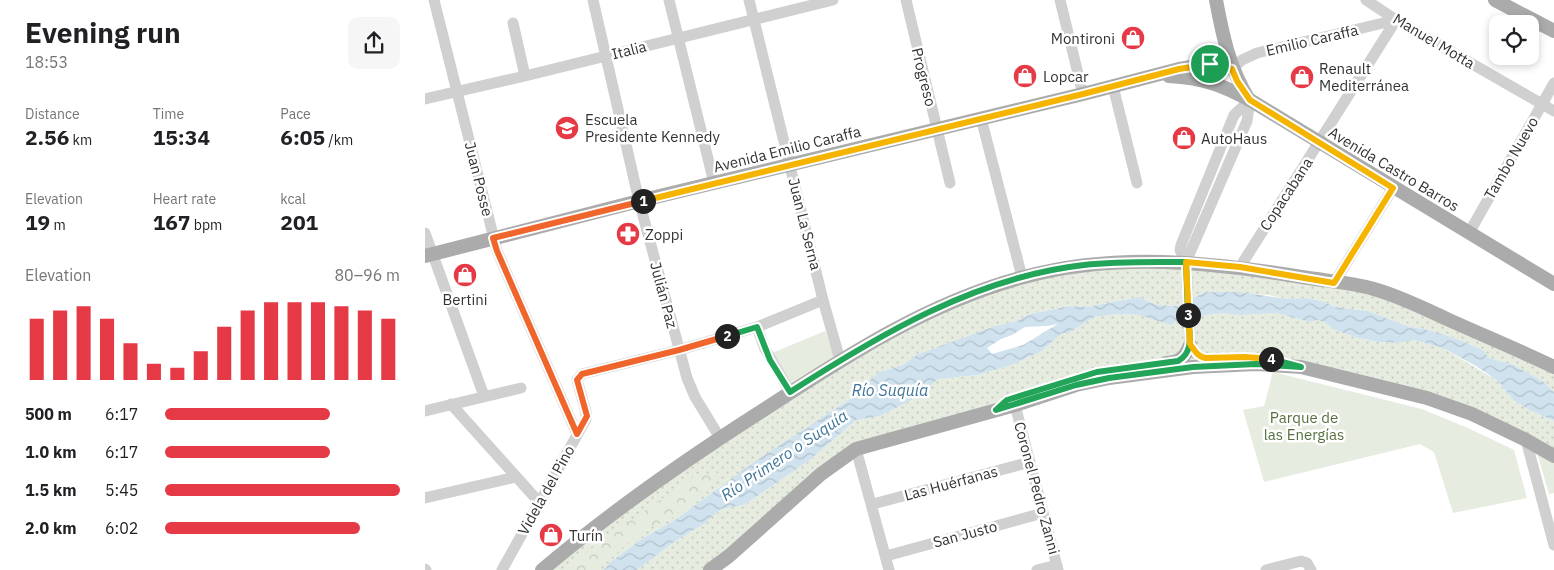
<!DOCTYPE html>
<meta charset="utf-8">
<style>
:root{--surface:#fff;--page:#f6f6f6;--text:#202124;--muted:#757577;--accent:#e63946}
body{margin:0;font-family:"IBM Plex Sans",sans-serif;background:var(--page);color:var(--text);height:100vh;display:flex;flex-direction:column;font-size:19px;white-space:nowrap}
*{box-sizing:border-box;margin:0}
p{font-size:16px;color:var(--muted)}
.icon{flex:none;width:28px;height:28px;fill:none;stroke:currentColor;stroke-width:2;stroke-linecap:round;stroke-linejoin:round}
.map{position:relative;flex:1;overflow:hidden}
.sheet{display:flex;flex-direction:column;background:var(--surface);width:425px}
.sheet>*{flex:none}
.controls{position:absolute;left:1064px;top:15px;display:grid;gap:10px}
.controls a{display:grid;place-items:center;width:50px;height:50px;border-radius:10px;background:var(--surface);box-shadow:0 2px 8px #0003;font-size:25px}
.pin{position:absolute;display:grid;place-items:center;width:42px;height:42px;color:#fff;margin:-21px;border:2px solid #fff;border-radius:50%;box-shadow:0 1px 5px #0007}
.km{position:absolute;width:25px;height:25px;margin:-12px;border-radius:50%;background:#222;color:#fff;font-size:14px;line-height:25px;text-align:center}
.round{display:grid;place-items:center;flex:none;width:52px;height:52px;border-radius:10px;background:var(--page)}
.overview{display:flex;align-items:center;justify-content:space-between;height:85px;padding:0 25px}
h1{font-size:28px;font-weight:700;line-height:38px}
.figures{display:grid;grid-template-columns:repeat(3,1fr);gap:8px;height:85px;padding:5px 25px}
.figures div{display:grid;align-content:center}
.figures b{font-size:21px;font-weight:700}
.figures small{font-size:14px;font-weight:400}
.figures p{font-size:14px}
.chart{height:140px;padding:10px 25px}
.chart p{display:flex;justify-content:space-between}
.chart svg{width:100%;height:90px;margin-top:5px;stroke:var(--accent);stroke-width:6}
ul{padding:0 25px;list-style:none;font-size:16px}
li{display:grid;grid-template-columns:80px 60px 1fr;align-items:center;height:38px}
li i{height:12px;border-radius:6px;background:var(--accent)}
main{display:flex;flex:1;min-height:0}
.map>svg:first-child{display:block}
.grass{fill:url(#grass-dots)}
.forest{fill:url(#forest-crowns)}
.green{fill:#e6ecdf}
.water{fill:url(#water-waves);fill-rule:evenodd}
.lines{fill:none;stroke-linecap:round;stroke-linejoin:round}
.minor{stroke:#d0d0d0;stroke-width:11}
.major{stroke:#ababab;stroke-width:14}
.split-1-casing{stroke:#fff;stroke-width:10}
.split-2-casing{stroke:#fff;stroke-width:10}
.split-3-casing{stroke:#fff;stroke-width:10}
.split-4-casing{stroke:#fff;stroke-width:10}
.split-5-casing{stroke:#fff;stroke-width:10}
.split-1{stroke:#f5b400;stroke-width:6}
.split-2{stroke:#f0652b;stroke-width:6}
.split-3{stroke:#22a559;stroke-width:6}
.split-4{stroke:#22a559;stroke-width:6}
.split-5{stroke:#f5b400;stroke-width:6}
.labels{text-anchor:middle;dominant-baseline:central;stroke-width:5;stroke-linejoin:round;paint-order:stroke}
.poi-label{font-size:15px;fill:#333;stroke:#fff;text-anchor:start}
.street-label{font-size:15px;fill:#333;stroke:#fff}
.park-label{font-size:15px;fill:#56703f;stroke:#fff}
.water-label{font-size:16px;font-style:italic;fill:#3f7597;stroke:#fff}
</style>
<main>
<section class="sheet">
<div class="overview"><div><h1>Evening run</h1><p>18:53</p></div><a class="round"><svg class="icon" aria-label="share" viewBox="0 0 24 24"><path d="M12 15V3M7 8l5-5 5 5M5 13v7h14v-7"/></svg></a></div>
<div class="figures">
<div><p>Distance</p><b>2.56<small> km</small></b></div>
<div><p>Time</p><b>15:34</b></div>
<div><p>Pace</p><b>6:05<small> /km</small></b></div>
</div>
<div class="figures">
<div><p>Elevation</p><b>19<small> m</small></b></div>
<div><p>Heart rate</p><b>167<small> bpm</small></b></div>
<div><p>kcal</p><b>201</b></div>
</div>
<div class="chart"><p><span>Elevation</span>80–96 m</p>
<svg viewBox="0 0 160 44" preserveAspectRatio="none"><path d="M5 44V14M15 44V10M25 44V8M35 44V14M45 44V26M55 44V36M65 44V38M75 44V30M85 44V18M95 44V10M105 44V6M115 44V6M125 44V6M135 44V8M145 44V10M155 44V14"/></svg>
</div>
<ul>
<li><b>500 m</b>6:17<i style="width:70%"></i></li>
<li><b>1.0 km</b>6:17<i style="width:70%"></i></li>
<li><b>1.5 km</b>5:45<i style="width:100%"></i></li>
<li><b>2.0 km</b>6:02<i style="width:83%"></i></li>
</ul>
</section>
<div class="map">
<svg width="1129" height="570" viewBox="0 0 1129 570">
<defs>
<pattern id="grass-dots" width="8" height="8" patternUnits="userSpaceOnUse" patternTransform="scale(1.25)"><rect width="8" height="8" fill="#e6ecdf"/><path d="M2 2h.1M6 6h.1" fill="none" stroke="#c6cbc0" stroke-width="1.8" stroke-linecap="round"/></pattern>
<pattern id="forest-crowns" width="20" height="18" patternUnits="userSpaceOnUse" patternTransform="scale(1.25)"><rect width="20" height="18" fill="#e6ecdf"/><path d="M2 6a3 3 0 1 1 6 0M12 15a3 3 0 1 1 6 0" fill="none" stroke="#c6cbc0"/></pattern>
<pattern id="water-waves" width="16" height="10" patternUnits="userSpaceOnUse" patternTransform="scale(1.25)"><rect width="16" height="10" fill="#cfe2ee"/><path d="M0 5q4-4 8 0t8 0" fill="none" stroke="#b2c2cd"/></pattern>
</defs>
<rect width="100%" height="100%" fill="#fff"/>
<path class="grass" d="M707,262L946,288L1129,367V392L1119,382L1089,365L1064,358L1058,350L1030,338L999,329L985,327L943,311L910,307L897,301L880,298L862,299L843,295L780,292L753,306L732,305L714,297L662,307L643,306L605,314L592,321L570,326L493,354L478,365L455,372L443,381L430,396L298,485L250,520L218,538L184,563L179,570H117L415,360L597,277Z
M793,313L816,315L851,313L885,322L893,320L899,322L910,330L933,338L953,342L974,343L989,340L1018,348L1073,381L1088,400L1106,411L1129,421V456L1047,414L876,367L684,378L432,449L285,570H212L249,542L279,524L296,509L319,505L350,484L385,460L431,420L455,416L493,397L513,379L553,375L586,365L617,351L637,333H644L669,317L693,314L715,315L746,325L754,320Z"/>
<path class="forest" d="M300,472L245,520L216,531L173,570H141L172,544L271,475Z"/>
<path class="green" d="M400,331L410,358L366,384L347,353Z
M848,372L997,409L1045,429L1089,450L1102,498L1028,513L1009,452L995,444L839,482L818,410L839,406Z
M1111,449L1129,461V493L1124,494Z"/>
<path class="water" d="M780,292H813L862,299L880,298L897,301L910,307L943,311L985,327L999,329L1030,338L1058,350L1064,358L1089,365L1119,382L1129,392V421L1106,411L1088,400L1073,381L1051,366L1018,348L989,340L974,343L953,342L933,338L910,330L899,322L893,320L885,322L851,313L816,315L793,313L754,320L746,325L714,315L693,314L669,317L644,333H637L617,351L586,365L553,375L513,379L493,397L455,416L431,420L385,460L350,484L319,505L296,509L279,524L249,542L212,570H179L184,563L218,538L250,520L332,460L430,396L443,381L455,372L478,365L493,354L570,326L592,321L605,314L644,306L662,307L714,297L732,305L753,306ZM633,324L598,345L567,354L562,348L576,339L587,335L600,327L622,326Z"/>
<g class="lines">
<path class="minor" d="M9,0L72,251L152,434
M168,0L214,201L262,378L270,397L295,438
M244,0L289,183
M324,0L398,300L415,360
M481,0L525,183
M635,0L658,94
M941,0L971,20L1129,111
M88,23L100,76
M807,69L817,60L832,53L971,20
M688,86L712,183
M0,99L100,76L408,0
M556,118L597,277
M0,233L59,396
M1044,233L1129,83
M761,262L755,250L756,245L809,115L825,100
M815,267L971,20
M909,283L968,188
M332,327L340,349L365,392
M765,345L761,262L822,121L825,100
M26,404L114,502
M590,405L633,570
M0,411L96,388
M1101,440L1129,545
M431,449L464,570
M0,498L91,477
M448,504L605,462
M461,556L618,513
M0,569L1,570
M77,570L161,419V412L152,380L157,374L254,350L332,327L398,300
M612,570L632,565
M841,570L876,561L882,563L886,570"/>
<path class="major" d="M791,0C798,37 804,67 824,100
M1070,0L1129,31
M744,76C778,78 795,84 825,100L1129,284
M0,256L214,201L658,94L754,69L785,64L807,69
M741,363C755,362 760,358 765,345
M117,570C187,511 263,458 340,409C421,356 504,302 599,277C691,252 784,262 877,277C901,281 926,282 949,289C974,296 998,308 1022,319C1057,335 1094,350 1129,367
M285,570L304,556L396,474L431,449L590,405L651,385L684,378L768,367L831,364L876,367L1002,398L1047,414L1101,440L1129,456"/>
</g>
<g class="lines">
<g class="split-1-casing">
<path id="split-1" d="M218,201L658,94L754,69L785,64"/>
</g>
<g class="split-2-casing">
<path id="split-2" d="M218,201L68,238L72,251L152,434L162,416L152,380L157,374L254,350L302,336"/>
</g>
<g class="split-3-casing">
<path id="split-3" d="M302,336L332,327L345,360L365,392C454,335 551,277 659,265C693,261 727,262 761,262L763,315"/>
</g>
<g class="split-4-casing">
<path id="split-4" d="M763,315C764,332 770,352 753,361L672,372L582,400L571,410L651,385L684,378L768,367L831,364L876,367L846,359"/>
</g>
<g class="split-5-casing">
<path id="split-5" d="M785,64L807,69L812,81L825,100L968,188L909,283L815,267L761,262L765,344C770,351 772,356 780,358L820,357L846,359"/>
</g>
<use href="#split-1" class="split-1"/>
<use href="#split-2" class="split-2"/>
<use href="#split-3" class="split-3"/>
<use href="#split-4" class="split-4"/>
<use href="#split-5" class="split-5"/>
</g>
<defs>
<g id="shop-disc" transform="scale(1.25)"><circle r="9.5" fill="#e63946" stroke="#fff"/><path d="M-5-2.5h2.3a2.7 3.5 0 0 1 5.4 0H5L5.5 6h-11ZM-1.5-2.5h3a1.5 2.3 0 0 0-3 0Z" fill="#fff"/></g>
<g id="school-disc" transform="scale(1.25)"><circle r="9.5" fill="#e63946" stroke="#fff"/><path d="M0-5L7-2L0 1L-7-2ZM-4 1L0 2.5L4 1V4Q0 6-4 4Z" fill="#fff"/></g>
<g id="pharmacy-disc" transform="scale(1.25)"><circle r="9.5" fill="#e63946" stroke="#fff"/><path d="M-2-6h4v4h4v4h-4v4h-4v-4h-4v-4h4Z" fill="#fff"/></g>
</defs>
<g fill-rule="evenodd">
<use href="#shop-disc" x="708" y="38"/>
<use href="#shop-disc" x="600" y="76"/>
<use href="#shop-disc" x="877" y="77"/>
<use href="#school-disc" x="142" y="128"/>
<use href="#shop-disc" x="759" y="138"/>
<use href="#pharmacy-disc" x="203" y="234"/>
<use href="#shop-disc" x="40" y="275"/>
<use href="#shop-disc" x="126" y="535"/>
</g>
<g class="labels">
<g class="poi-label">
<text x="690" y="38" text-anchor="end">Montironi</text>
<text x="894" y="68">Renault<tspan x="894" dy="17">Mediterránea</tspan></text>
<text x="618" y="76">Lopcar</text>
<text x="160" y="119">Escuela<tspan x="160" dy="17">Presidente Kennedy</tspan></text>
<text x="776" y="138">AutoHaus</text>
<text x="220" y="234">Zoppi</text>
<text x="40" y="299" text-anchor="middle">Bertini</text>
<text x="144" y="535">Turín</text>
</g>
<g class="street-label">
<text transform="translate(887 40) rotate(-13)">Emilio Caraffa</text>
<text transform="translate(1009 41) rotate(31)">Manuel Motta</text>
<text transform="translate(204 50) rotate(-14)">Italia</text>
<text transform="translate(499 77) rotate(76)">Progreso</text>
<text transform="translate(362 149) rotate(-14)">Avenida Emilio Caraffa</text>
<text transform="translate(1086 158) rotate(-60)">Tambo Nuevo</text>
<text transform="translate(969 169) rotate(31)">Avenida Castro Barros</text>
<text transform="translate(54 179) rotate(76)">Juan Posse</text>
<text transform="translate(861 194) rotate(-57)">Copacabana</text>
<text transform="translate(380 224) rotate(76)">Juan La Serna</text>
<text transform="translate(239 295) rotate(75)">Julián Paz</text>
<text transform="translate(526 483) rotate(-15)">Las Huérfanas</text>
<text transform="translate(612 488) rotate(75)">Coronel Pedro Zanni</text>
<text transform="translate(121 490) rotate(-61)">Videla del Pino</text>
<text transform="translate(540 534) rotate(-15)">San Justo</text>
</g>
<g class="park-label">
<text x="879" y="417">Parque de<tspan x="879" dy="17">las Energías</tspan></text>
</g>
<g class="water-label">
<text x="465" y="390">Río Suquía</text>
<text transform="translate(359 455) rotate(-34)">Río Primero o Suquía</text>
</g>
</g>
</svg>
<div class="controls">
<a><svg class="icon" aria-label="locate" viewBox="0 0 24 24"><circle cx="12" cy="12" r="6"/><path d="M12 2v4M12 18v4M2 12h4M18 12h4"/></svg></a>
</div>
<div class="pin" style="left:785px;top:64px;background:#1e9e55"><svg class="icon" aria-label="arrive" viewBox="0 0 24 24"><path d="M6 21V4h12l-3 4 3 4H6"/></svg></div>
<b class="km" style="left:218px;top:201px">1</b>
<b class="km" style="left:302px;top:336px">2</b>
<b class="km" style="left:763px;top:315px">3</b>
<b class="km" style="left:846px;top:359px">4</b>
</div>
</main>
